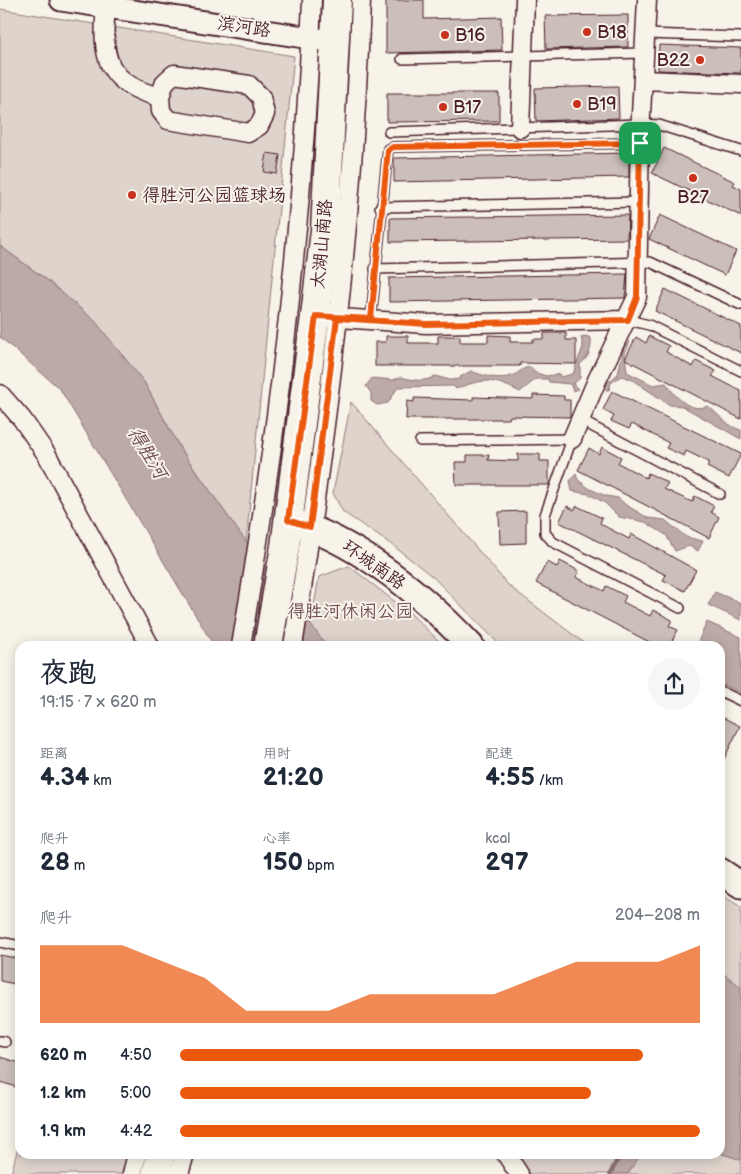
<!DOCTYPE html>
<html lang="zh">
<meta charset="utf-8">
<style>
:root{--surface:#fff;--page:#f6f6f7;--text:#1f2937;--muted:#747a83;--accent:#ea580c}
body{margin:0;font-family:"Balsamiq Sans","LXGW WenKai TC",sans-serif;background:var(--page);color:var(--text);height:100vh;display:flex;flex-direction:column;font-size:19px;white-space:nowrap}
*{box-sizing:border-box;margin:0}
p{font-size:16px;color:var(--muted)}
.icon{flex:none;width:28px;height:28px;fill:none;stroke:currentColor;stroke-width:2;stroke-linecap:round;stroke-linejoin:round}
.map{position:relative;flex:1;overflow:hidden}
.drawer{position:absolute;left:15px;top:641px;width:710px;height:518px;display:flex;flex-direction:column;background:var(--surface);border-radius:15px;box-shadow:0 2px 12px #0003}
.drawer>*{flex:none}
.pin{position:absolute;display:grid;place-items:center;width:42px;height:42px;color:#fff;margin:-21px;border-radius:10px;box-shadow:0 2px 8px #0006}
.round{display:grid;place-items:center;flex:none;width:52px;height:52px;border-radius:26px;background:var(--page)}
.head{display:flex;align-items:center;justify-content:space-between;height:85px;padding:0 25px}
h1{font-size:28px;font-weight:700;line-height:38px}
.metrics{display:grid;grid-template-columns:repeat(3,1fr);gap:8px;height:85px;padding:5px 25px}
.metrics div{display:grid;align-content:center}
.metrics b{font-size:25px;font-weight:700}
.metrics small{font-size:14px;font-weight:400}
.metrics p{font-size:14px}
.chart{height:140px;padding:10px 25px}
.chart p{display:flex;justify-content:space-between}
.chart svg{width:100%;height:90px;margin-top:5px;fill:var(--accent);opacity:.7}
ul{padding:0 25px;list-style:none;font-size:16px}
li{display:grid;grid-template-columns:80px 60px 1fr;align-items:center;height:38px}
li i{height:12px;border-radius:6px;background:var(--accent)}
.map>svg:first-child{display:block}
.green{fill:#ded4cc;stroke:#947a7c}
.water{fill:#bcaaa7;stroke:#8e7275}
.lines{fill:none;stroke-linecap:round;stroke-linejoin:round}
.stream{stroke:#8e7275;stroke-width:4.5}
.building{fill:#ccbfb9;stroke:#4a1f2b}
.service-casing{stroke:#4a1f2b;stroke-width:12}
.minor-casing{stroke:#4a1f2b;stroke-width:21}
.tertiary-casing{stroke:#4a1f2b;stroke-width:25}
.secondary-casing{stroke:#4a1f2b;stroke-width:29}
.primary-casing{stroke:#4a1f2b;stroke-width:31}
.service{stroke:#f7f3e8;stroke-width:9}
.minor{stroke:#f7f3e8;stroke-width:18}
.tertiary{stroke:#f7f3e8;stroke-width:21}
.secondary{stroke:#f7f3e8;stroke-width:25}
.primary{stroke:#f7f3e8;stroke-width:28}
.route-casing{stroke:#fff;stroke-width:10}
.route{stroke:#ea580c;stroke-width:6}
.poi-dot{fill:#c8321e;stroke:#f7f3e8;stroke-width:2}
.labels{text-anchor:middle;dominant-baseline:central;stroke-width:4;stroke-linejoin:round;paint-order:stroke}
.street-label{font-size:18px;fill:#4a1f2b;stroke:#f7f3e8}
.poi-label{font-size:18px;fill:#4a1f2b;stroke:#f7f3e8;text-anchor:start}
.park-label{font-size:18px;fill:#6f4c53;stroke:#f7f3e8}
.water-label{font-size:19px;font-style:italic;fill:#6c4950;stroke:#f7f3e8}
</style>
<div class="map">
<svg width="741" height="1174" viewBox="0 0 741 1174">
<rect width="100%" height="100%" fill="#f7f3e8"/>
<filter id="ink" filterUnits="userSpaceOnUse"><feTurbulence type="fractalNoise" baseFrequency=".02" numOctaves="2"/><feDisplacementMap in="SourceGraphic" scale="10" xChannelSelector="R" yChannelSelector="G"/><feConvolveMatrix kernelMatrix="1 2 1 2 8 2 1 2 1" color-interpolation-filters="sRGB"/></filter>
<g filter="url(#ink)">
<path class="green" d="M0,9L294,56L246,542L180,448L144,382L47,280L0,246Z
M351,402L509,586L588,646H501L433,577L395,547L343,512L333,493Z
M349,566L411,614L444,646H307L319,577Z
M720,894L741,907V1174H509L496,1154H720Z
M20,1140V1154H132L127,1174H11Z"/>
<path class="water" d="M0,246L47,280L95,321L144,382L180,448L239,532L327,646H214L60,389L0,337Z
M586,336L591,338C592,348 589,358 580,364V378L573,384L578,389L573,391L570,384L549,382L548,379H536L520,392C492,378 484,378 456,389L453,386L398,387L388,403L377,405L371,401V393L366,386L372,378L393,380L401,377C412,380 425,383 435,376L450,380L460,379V377L471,371C483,376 501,381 514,375C522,371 521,368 531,367L534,372L546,376L559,374L561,377L573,374L583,347L581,337Z
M630,341L625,354L627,372L653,385L666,383C676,397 689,413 708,406C717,413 728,427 741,430V439L682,406L670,405L631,379L621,376L611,383L609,390H606L607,383L618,374L624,346Z
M576,474L578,480L590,489L606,496L618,498L626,505L648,518L665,520L686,537L703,541L698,551L689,546L675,551L666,535L645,522L619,517L605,503L589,494L572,491L570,481Z
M715,592L741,603V620L708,605Z
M707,622L741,637V693L720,683V646H696Z
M720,971L741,987V1160L720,1153Z
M623,1154H641L628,1174H612Z"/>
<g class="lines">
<path class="stream" d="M610,1174L620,1154"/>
</g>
<path class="building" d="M386,0H424V19L501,17L502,50L386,53Z
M628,15V47L546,49L545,16Z
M659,45L741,48V73L658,70Z
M618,86L619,118L536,121L535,88Z
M387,93H499V121L387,122Z
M664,148L735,182L733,185L741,189V216L652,173Z
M267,153L280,155L277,174L264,172Z
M629,153V177L394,182V158Z
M628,215L627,239L390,242V218Z
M660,215L736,251L725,275L649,239Z
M627,274L625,298L389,302V278Z
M665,289L741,326V353L655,311Z
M544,333H566V340H576V364L520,363V366H375V342H386V336H408V343H438V336H460V342H488V335L510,336V342H533V339H544Z
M649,336L669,346L666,352L693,367L696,361L716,371L712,376L741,391V419L625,359L636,337L646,343Z
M612,391L741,454L729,478L707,467L709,462L686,451L684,456L666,448L669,443L632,424L629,429L611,421L614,416L603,410Z
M533,395L564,396V400H570V417L510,416L509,419H406L407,401L414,402V398L473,400V397L533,399Z
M602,447L621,457L618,463L646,478L648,473L668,483L664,489L692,502L695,496L714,506L711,512L719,517L709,538L578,470L589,448L599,454Z
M518,454H540V461H549V485H456L455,462H467V455H489L488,460L518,461Z
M567,506L574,510L577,506L602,518L600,523L606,527L629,539L631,534L696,570L685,591L663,580L666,575L559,522Z
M526,511V543L500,544L499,512Z
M560,561L579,571L576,577L604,591L606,586L626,596L623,602L650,616L653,610L672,620L669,626L678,630L669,646H657L536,583L547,562L557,567Z
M720,716L740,726L720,767Z
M0,955L20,959V985L0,981Z
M0,1057L20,1063V1088L0,1082Z"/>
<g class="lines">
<g class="service-casing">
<path id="service" d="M645,34L741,37
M402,59L644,53
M389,132L641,124L659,125L741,151
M380,207L639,202
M375,269L650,262L741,305
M371,319L388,149L393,147L640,143
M628,320L649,325L741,371
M580,420L720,494
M420,441L572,439L545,515V533L553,542L680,608
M720,691L741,701
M0,942L20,946
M0,1041L5,1042"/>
</g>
<g class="minor-casing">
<path id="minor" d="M106,7C101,57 106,84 160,97L161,111L168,120L248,133L259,126L265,114L261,97L249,85L174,74L165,82L160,97
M643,80L741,84
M520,128L525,0
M326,317L426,324L628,320
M0,394L22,419L47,455L150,646
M572,439L597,380L637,297L640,134L647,0
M241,646C278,432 304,217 312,0
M293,646C327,433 354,216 361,0
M506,1154L519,1174
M132,1174L137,1154
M179,1174L185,1154"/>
</g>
<g class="tertiary-casing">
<path id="tertiary" d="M61,0L337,42"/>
</g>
<g class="secondary-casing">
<path id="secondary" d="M288,520C358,542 421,593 471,646
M720,871L741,885"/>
</g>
<g class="primary-casing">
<path id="primary" d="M268,646L285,546L315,316L325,230L337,0
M156,1174L161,1154"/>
</g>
<use href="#service" class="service"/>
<use href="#minor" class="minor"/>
<use href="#tertiary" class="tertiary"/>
<use href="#secondary" class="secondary"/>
<use href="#primary" class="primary"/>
</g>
</g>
<g class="lines" filter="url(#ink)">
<g class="route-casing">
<path id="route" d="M640,143L393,147L388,150L371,319L316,316L288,520L310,527L337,318L426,324L628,320L637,297L640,143"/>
</g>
<use href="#route" class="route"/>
</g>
<g class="poi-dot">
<circle cx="587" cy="32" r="5"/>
<circle cx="445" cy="35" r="5"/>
<circle cx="700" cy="60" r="5"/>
<circle cx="577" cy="104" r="5"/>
<circle cx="443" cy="107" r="5"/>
<circle cx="693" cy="178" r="5"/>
<circle cx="132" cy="195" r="5"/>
</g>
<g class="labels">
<g class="street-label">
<text transform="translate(244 27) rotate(9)">滨河路</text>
<text transform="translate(322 244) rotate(-85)">太湖山南路</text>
<text transform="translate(374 565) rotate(35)">环城南路</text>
</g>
<g class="poi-label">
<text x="597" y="32">B18</text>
<text x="455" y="35">B16</text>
<text x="690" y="60" text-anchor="end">B22</text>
<text x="587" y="104">B19</text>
<text x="453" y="107">B17</text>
<text x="142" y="195">得胜河公园篮球场</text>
<text x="693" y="197" text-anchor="middle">B27</text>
</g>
<g class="park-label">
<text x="350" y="611">得胜河休闲公园</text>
</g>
<g class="water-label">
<text transform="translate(147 453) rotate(59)">得胜河</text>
</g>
</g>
</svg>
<div class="pin" style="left:640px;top:143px;background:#1e9e55"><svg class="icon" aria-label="arrive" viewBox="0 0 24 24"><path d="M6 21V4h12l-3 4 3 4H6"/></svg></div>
<section class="drawer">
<div class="head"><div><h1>夜跑</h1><p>19:15 · 7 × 620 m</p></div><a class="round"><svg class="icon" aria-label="share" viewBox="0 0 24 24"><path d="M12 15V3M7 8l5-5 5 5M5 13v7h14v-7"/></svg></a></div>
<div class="metrics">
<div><p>距离</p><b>4.34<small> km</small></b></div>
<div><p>用时</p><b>21:20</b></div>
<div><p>配速</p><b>4:55<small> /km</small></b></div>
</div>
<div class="metrics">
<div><p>爬升</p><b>28<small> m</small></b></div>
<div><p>心率</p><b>150<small> bpm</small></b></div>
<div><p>kcal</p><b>297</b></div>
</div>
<div class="chart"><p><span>爬升</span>204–208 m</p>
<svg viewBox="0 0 160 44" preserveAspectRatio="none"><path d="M0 44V6L10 6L20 6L30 14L40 22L50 38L60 38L70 38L80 30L90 30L100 30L110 30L120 22L130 14L140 14L150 14L160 6V44z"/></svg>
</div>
<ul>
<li><b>620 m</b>4:50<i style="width:89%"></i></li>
<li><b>1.2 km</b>5:00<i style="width:79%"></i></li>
<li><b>1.9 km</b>4:42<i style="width:100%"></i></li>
</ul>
</section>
</div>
